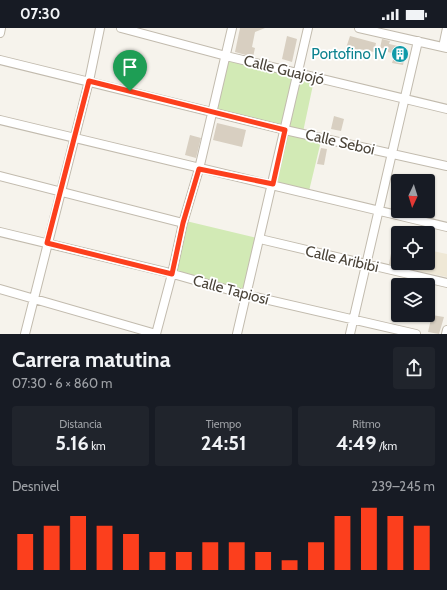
<!DOCTYPE html>
<html lang="es">
<meta charset="utf-8">
<style>
:root{--surface:#171b24;--page:#20242c;--text:#f1f3f6;--muted:#9ea1a6;--accent:#fc3f1d}
body{margin:0;font-family:Cabin,sans-serif;background:var(--page);color:var(--text);height:100vh;display:flex;flex-direction:column;font-size:15px;white-space:nowrap}
*{box-sizing:border-box;margin:0}
p{font-size:13px;color:var(--muted)}
.icon{flex:none;width:22px;height:22px;fill:none;stroke:currentColor;stroke-width:2;stroke-linecap:round;stroke-linejoin:round}
.map{position:relative;height:306px;overflow:hidden}
.sheet{display:flex;flex-direction:column;background:var(--surface);flex:1}
.sheet>*{flex:none}
.needle{width:26px;rotate:184deg}
.buttons{position:absolute;left:391px;top:146px;display:grid;gap:8px}
.buttons a{display:grid;place-items:center;width:44px;height:44px;border-radius:4px;background:var(--surface);box-shadow:0 1px 3px #0004;font-size:20px}
.pin{position:absolute;display:grid;place-items:center;width:34px;height:34px;color:#fff;margin:-41px -17px;border-radius:50% 50% 50% 0;rotate:-45deg;box-shadow:0 0 4px #0007}
.pin .icon{rotate:45deg}
.round{display:grid;place-items:center;flex:none;width:42px;height:42px;border-radius:4px;background:var(--page)}
.overview{display:flex;align-items:center;justify-content:space-between;height:68px;padding:0 12px}
h1{font-size:22px;font-weight:700;line-height:30px}
.stats{display:grid;grid-template-columns:repeat(3,1fr);gap:6px;height:68px;padding:4px 12px}
.stats div{display:grid;align-content:center;border-radius:4px;background:var(--page);text-align:center}
.stats b{font-size:20px;font-weight:700}
.stats small{font-size:11px;font-weight:400}
.stats p{font-size:11px}
.chart{height:112px;padding:8px 12px}
.chart p{display:flex;justify-content:space-between}
.chart svg{width:100%;height:72px;margin-top:4px;stroke:var(--accent);stroke-width:6}
.status{display:flex;justify-content:space-between;align-items:center;height:28px;padding:0 20px;background:var(--surface);direction:ltr}
.status svg{height:11px;fill:currentColor}
.map>svg:first-child{display:block}
.education{fill:#efe8d6}
.green{fill:#d2eab5}
.building{fill:#d8cfc1}
.lines{fill:none;stroke-linecap:round;stroke-linejoin:round}
.minor-casing{stroke:#c2bbae;stroke-width:10}
.minor{stroke:#fff;stroke-width:8}
.route-casing{stroke:#fff;stroke-width:8}
.route{stroke:#fc3f1d;stroke-width:5}
.labels{text-anchor:middle;dominant-baseline:central;stroke-width:3.5;stroke-linejoin:round;paint-order:stroke}
.culture-label{font-size:15px;fill:#0d838f;stroke:#fff;text-anchor:end}
.street-label{font-size:15px;fill:#4b4439;stroke:#fff}
</style>
<div class="status"><b>07:30</b><svg viewBox="0 0 49 12"><path d="M0 12V9h3v3zM5 12V6h3v6zM10 12V3h3v9zM15 12V0h3v12zM26 1h20v11H26zM47 4h2v5h-2z"/></svg></div>
<div class="map">
<svg width="447" height="306" viewBox="0 0 447 306">
<rect width="100%" height="100%" fill="#f6f3ec"/>
<path class="education" d="M428,222L447,226V249L413,242L415,235H428Z"/>
<path class="green" d="M230,32L292,47L293,49L282,98L220,83L217,81L227,34Z
M303,50L314,52L303,104L291,100L290,98L300,52Z
M290,106L321,113L309,163L280,155L277,152L286,109Z
M186,193L257,210L245,260L241,262L175,244Z"/>
<path class="building" d="M240,0H265L255,4L252,19L255,20L253,29L235,24Z
M287,8L297,11L292,34L282,31Z
M350,8L376,15L374,24L359,21L358,26L345,23Z
M382,11L390,13L389,16L407,20L403,37L392,35L395,26L388,24V21L380,20Z
M334,88L344,91L341,103L331,101Z
M217,95L246,102L242,119L213,112Z
M190,107L201,110L196,130L185,127Z
M321,120L327,121L324,137L317,136Z
M393,215L398,216V235H415L414,241L389,236Z
M432,287L444,289L439,306L428,304Z"/>
<g class="lines">
<g class="minor-casing">
<path id="minor" d="M121,0L226,28L447,81
M359,0L447,20
M0,5L1,0
M443,19L447,0
M0,32L285,102L447,138
M0,92L447,199
M0,148L183,195
M0,204L166,244L247,267L416,306
M260,211L447,255
M0,261L156,306
M25,306L89,53L100,0
M156,306L172,246L183,195L199,141L232,0
M237,306L308,0
M350,306L418,13
M446,306L447,302"/>
</g>
<use href="#minor" class="minor"/>
</g>
<g class="lines">
<g class="route-casing">
<path id="route" d="M89,53L285,102L273,156L199,141L183,195L172,246L47,215Z"/>
</g>
<use href="#route" class="route"/>
</g>
<defs>
<g id="building-disc" transform="scale(0.9)"><circle r="9.5" fill="#0f9aa8" stroke="#fff"/><path d="M-4-6H4V6H1V3H-1V6H-4ZM-2.5-4.3h1.7v1.8h-1.7ZM.8-4.3h1.7v1.8H.8ZM-2.5-1h1.7V.8h-1.7ZM.8-1h1.7V.8H.8Z" fill="#fff"/></g>
</defs>
<g fill-rule="evenodd">
<use href="#building-disc" x="400" y="26"/>
</g>
<g class="labels">
<g class="culture-label">
<text x="387" y="26">Portofino IV</text>
</g>
<g class="street-label">
<text transform="translate(284 42) rotate(14)">Calle Guajojó</text>
<text transform="translate(340 114) rotate(13)">Calle Seboi</text>
<text transform="translate(342 231) rotate(13)">Calle Aribibi</text>
<text transform="translate(231 262) rotate(15)">Calle Tapiosí</text>
</g>
</g>
</svg>
<div class="buttons">
<a><svg class="needle" viewBox="-14 -14 28 28"><path d="M0-13l5 13h-10z" fill="#e53935"/><path d="M0 13l5-13h-10z" fill="#9ea1a6"/></svg></a>
<a><svg class="icon" aria-label="locate" viewBox="0 0 24 24"><circle cx="12" cy="12" r="6"/><path d="M12 2v4M12 18v4M2 12h4M18 12h4"/></svg></a>
<a><svg class="icon" aria-label="layers" viewBox="0 0 24 24"><path d="M12 4l9 5-9 5-9-5zM3 14l9 5 9-5"/></svg></a>
</div>
<div class="pin" style="left:130px;top:63px;background:#1e9e55"><svg class="icon" aria-label="arrive" viewBox="0 0 24 24"><path d="M6 21V4h12l-3 4 3 4H6"/></svg></div>
</div>
<section class="sheet">
<div class="overview"><div><h1>Carrera matutina</h1><p>07:30 · 6 × 860 m</p></div><a class="round"><svg class="icon" aria-label="share" viewBox="0 0 24 24"><path d="M12 15V3M7 8l5-5 5 5M5 13v7h14v-7"/></svg></a></div>
<div class="stats">
<div><p>Distancia</p><b>5.16<small> km</small></b></div>
<div><p>Tiempo</p><b>24:51</b></div>
<div><p>Ritmo</p><b>4:49<small> /km</small></b></div>
</div>
<div class="chart"><p><span>Desnivel</span>239–245 m</p>
<svg viewBox="0 0 160 44" preserveAspectRatio="none"><path d="M5 44V22M15 44V17M25 44V11M35 44V17M45 44V22M55 44V33M65 44V33M75 44V27M85 44V27M95 44V33M105 44V38M115 44V27M125 44V11M135 44V6M145 44V11M155 44V17"/></svg>
</div>
</section>
